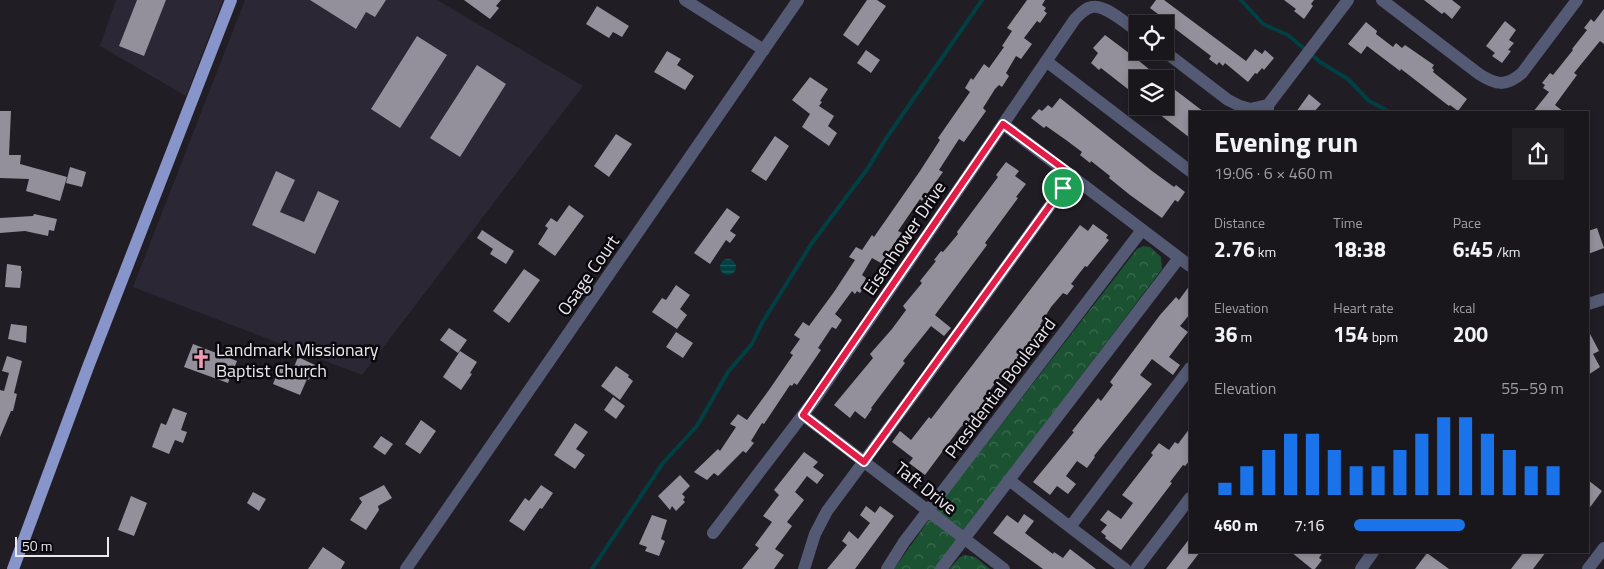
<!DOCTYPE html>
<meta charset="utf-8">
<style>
:root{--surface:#19161c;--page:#221f25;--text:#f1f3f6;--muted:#9f9fa3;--line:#37353b;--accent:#1a73e8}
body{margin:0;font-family:"Titillium Web",sans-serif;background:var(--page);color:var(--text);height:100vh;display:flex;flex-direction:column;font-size:19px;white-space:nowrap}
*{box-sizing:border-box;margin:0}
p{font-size:16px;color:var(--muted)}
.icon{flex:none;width:28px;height:28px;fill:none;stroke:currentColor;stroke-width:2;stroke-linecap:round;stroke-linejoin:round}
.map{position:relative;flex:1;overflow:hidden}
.details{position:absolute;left:1189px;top:111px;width:400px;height:442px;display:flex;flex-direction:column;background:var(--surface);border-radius:0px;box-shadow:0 2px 8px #0003,0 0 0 1px var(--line)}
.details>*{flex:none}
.buttons{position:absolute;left:1129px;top:15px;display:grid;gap:10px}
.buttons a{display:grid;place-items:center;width:45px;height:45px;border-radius:0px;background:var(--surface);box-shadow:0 2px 8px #0003,0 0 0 1px var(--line);font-size:25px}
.scale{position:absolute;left:15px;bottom:12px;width:94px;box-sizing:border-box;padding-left:5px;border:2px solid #ebe9ee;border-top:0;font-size:14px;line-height:18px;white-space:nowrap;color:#ebe9ee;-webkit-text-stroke:4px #0a080c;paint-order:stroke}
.pin{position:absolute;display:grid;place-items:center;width:42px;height:42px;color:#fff;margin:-21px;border:2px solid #fff;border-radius:50%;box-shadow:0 1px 5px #0007}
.round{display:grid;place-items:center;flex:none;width:52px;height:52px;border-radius:0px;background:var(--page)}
.overview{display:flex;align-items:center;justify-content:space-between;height:85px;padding:0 25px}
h1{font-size:28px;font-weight:700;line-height:38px}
.figures{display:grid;grid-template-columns:repeat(3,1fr);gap:8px;height:85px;padding:5px 25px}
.figures div{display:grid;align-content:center}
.figures b{font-size:21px;font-weight:700}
.figures small{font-size:14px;font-weight:400}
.figures p{font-size:14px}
.chart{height:140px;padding:10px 25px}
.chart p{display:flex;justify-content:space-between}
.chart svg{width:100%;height:90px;margin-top:5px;stroke:var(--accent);stroke-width:6}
ul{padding:0 25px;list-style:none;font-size:16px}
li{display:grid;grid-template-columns:80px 60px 1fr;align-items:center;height:38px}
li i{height:12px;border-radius:6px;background:var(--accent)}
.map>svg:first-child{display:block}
.built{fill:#2c2734}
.park{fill:url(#park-crowns)}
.water{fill:url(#water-rules)}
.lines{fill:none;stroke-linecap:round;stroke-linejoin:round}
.stream{stroke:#003f42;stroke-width:4}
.building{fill:#94909b}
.minor{stroke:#545a74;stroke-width:12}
.major{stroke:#8895cb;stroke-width:12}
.route-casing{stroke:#fff;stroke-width:10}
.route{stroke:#e11d48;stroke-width:6}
.labels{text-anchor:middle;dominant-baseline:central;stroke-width:5;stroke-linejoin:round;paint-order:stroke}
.street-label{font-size:18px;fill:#ebe9ee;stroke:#0a080c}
.poi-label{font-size:18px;fill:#ebe9ee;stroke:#0a080c;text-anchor:start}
</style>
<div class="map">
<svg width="1604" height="569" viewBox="0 0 1604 569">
<defs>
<pattern id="park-crowns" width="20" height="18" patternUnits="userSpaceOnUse" patternTransform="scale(1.25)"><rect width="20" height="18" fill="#1b5232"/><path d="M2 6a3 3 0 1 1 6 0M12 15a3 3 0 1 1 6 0" fill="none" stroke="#3c6b50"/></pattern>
<pattern id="water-rules" width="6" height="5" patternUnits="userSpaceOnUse" patternTransform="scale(1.25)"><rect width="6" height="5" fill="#003f42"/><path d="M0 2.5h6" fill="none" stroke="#255b5e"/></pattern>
</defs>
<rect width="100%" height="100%" fill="#211d25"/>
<path class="built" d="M116,0H223L186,96L100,46Z
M245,0H437L583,86L362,375L133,287Z"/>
<path class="park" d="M1143,246L1150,247L1161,257L1162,269L935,569H894L943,500L1137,249Z
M964,555L975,557L990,569H949L959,558Z"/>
<path class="water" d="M720 267a8 8 0 1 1 16 0a8 8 0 1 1-16 0Z"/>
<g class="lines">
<path class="stream" d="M1241,0L1263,24L1288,35L1320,62L1348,79L1369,101L1390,112
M592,569L663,463L697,426L728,372L752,344L762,323L812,243L868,168L885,140L982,0"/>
</g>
<path class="building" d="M137,0H166L144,56L119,46Z
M310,0H386L375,17L366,12L356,29Z
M464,0H501L496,6L499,8L490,19Z
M867,0H877L886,6L858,46L843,35Z
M1027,0H1045L1042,5L1046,8L1044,11L1047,13L1040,23L1037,21L1024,38L1032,44L1021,59L1016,56L1006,73L1009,76L1002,87L999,85L995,89L983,108L986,111L964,142L959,139L939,170L943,172L922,201L920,199L898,231L902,233L881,263L872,258L862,275L866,278L865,281L867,282L860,293L857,291L855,294L852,291L835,314L842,320L836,329L832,327L818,348L821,350L797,385L794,383L792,386L790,385L764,424L762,423L751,441L754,443L746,453L743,451L718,476L714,473L707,480L694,472L718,449L720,451L736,427L730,424L738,414L747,420L769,390L793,355L790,353L800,339L794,335L803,322L809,326L834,292L855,260L849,257L856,247L862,250L872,235L874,237L920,171L940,140L938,138L970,92L965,88L971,78L973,80L984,64L989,68L1004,47L1002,46L1012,31L1007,28Z
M1156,0H1164L1246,61L1255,49L1262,54L1265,50L1274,58L1264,70L1262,68L1257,74L1255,73L1248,82L1225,63L1223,66L1219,62L1217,65L1209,59L1211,56L1157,15L1158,14L1150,8Z
M1284,0H1314L1311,4L1313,6L1304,19L1294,11L1296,9Z
M1424,0H1452L1461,7L1452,19L1444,12L1442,14Z
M597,6L629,26L622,37L613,32L609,38L586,24Z
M1604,9V44L1600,41L1574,73L1577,75L1555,105L1564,112H1533L1549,92L1543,88L1545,85L1542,83L1550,73L1553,75L1573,50L1572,49L1587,30L1584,28L1591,19L1594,22Z
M1505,21L1516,30L1509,40L1514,43L1508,50L1511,51L1502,63L1492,56L1495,53L1486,46Z
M1366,22L1377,31L1376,34L1393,47L1396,43L1402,48L1405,45L1434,65L1432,68L1434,70L1433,72L1467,99L1458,111L1450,105L1449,106L1401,69L1400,71L1367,46L1361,54L1348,44Z
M1105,35L1133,56L1161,79H1138V97L1101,68L1099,70L1091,63L1098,53L1093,48Z
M417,36L447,55L400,128L371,109Z
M866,50L880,60L871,73L857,63Z
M667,51L681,59L677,65L694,76L685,90L654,72Z
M477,65L506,84L460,157L430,138Z
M810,77L828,89L820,101L822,102L819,106L834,116L828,126L837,133L829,146L802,127L810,114L792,100Z
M1170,86L1204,112H1190V138L1159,114L1165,107V92Z
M1309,94L1321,104L1314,112H1296Z
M1060,98L1152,171L1174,187L1176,185L1185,192L1178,202L1175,200L1162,218L1130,195L1109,178L1110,176L1091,161L1090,163L1080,155L1082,152L1066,140L1046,126L1044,128L1031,118L1039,109L1042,111L1048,105L1052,108Z
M0,111H11L9,155H21L20,164L67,177L60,201L26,191L29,179L0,178Z
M616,134L632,144L609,177L594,166Z
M775,136L789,146L766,181L751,171Z
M1006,162L1019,171L1015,176L1026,184L1016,197L1018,198L985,243L987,245L935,315L951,328L944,336L931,326L903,361L905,363L871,408L872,409L865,419L855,411L850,418L834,405L873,358L870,354L892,329L906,310L903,306L922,283L920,281L936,261L934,260L941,251L943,252L958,234L957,232L998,177L996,175Z
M70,167L86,172L82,187L66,183Z
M276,171L295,180L280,212L304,222L318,191L339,201L315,254L252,225Z
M569,205L584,216L555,256L538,244L548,228L545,226L551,218L557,222Z
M727,208L740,217L730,231L736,235L730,243L726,240L710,264L694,253Z
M34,214L57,219L54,231L49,230L48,236L25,231L0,233V218L33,216Z
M1093,224L1108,235L1106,238L1109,240L1087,267L1085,266L1071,284L1074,286L1067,295L1063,293L1051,307L1040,325L1042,326L1026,350L1001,380L999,378L984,398L987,400L979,411L967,426L964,424L960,428L925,475L909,463L913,458L892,442L900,431L911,440L929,417L931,419L1080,225L1088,231Z
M1597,228L1604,248L1588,254V231Z
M482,230L514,251L506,264L490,254L493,249L477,238Z
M7,264L21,266V271H22L20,288L5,287Z
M524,269L540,280L509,323L493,311Z
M676,285L690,295L680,309L687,315L677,329L652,312L662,298L666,300Z
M1190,285V314L1180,326L1188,332L1169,357L1180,365L1173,375L1152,359L1140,375L1152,384L1094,456L1095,457L1087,468L1077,461L1066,476L1076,484L1068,494L1057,486L1050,495L1033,482L1074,432L1072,431L1098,398L1101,401L1113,385L1110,382L1160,315L1176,297L1179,300Z
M11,324L27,326L26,343L8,339Z
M449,328L467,340L458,353L440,340Z
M1588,330L1599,351L1593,354L1600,367L1588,375Z
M676,332L693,343L683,358L666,347Z
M193,344L237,361L228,383L184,367Z
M460,351L477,362L470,373L472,374L461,390L443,377Z
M7,356L22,361L14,393L17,394L13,411H11L0,437V390L4,391L9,373L2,371Z
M298,357L315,365L309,380L307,379L300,395L273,384L280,367L292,372Z
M616,366L629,375L628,377L633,381L620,400L601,386Z
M613,397L625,406L616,419L604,410Z
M173,408L187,413L181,430L187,432L183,443L175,440L169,454L152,447L161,423L166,425Z
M421,420L436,431L420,454L405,444Z
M575,423L588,432L576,449L585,455L575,469L554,455Z
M1190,428V460L1185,466L1183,465L1170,482L1172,483L1121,550L1105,538L1106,536L1101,532L1107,525L1100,520L1108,510L1121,519L1133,503L1122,495L1153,455L1151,453L1159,443L1169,450L1175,442L1178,444Z
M381,436L393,444L385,455L373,447Z
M804,452L818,462L813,467L824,475L817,484L807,476L795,492L804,500L787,522L792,526L775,549L784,555L774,569H742L759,548L755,545L772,522L763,516L779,495L774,490Z
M680,475L690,486L682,494L685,497L683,500L685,502L676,511L672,506L670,510L658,496Z
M1588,480L1602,491L1588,510Z
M384,485L392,498L378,506L379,510L366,530L350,520L362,502L359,498Z
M541,485L553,493L542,509L540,508L524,531L509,521L525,498L529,501Z
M253,492L266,499L259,511L247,503Z
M131,496L147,503L134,536L118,530Z
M866,506L875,513L880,506L894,516L855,569H827L847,545L842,541L849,531L858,539L870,523L860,515Z
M1024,514L1034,521L1025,533L1053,554L1054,552L1063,558L1070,549L1096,569H1043L993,533L1007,515L1018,523Z
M652,515L667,520L661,539L665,541L659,556L645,551L647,547L639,544Z
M1190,538V552H1200L1187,569H1166Z
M323,547L345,562L341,569H308Z
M1291,552H1323L1319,558L1322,560L1315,569H1312Z
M1524,552H1546L1533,569H1511Z
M1427,553L1449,569H1415Z"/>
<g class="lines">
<path class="minor" d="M685,0L764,50
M1382,0L1479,74C1496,85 1506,87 1522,73L1577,0
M1164,51L1228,100L1240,106L1250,109L1268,105V112
M1046,61L1190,171
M1268,105L1348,0
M1003,124L1190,266
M1588,304L1604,299
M803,415L1004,569
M1009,480L1070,527
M713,533L815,399L1075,19C1080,14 1085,8 1092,7C1105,4 1127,24 1138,32
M406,569L798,0
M804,569L815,534L827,511L922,383L1072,175
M887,569L904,542L1142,230
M941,569L1179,258
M1125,569L1070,527L1190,368
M1136,569L1190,498
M1361,569L1373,552
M1588,569L1604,548"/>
<path class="major" d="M13,569L88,367L231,0"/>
</g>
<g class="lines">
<g class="route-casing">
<path id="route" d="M1003,124L1072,175L864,462L803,415Z"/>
</g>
<use href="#route" class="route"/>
</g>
<defs>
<g id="church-bare" transform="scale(1.5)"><path d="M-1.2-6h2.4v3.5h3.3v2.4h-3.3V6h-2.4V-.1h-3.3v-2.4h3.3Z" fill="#f19ab3" stroke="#0a080c" stroke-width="2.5" paint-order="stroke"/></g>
</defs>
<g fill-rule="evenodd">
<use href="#church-bare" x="201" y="359"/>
</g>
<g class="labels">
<g class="street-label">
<text transform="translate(904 238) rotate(-56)">Eisenhower Drive</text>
<text transform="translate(588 275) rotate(-55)">Osage Court</text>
<text transform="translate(1000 388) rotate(-53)">Presidential Boulevard</text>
<text transform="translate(926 488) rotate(38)">Taft Drive</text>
</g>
<g class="poi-label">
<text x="216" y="349">Landmark Missionary<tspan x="216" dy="21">Baptist Church</tspan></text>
</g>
</g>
</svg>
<div class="buttons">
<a><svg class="icon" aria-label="locate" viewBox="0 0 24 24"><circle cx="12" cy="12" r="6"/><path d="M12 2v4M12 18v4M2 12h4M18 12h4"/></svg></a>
<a><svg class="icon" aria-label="layers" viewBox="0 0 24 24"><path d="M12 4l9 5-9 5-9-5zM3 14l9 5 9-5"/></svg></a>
</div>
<div class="scale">50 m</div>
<div class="pin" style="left:1063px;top:188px;background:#1e9e55"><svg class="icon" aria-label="arrive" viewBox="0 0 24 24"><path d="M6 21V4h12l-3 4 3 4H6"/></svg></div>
<section class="details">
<div class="overview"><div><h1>Evening run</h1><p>19:06 · 6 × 460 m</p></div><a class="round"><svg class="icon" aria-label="share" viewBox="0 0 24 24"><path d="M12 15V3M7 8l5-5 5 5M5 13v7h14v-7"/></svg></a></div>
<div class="figures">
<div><p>Distance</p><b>2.76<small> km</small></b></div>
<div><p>Time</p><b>18:38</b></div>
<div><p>Pace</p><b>6:45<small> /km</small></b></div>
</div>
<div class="figures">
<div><p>Elevation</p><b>36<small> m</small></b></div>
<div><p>Heart rate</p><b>154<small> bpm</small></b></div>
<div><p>kcal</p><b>200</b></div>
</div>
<div class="chart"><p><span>Elevation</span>55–59 m</p>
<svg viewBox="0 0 160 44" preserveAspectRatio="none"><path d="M5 44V38M15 44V30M25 44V22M35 44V14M45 44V14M55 44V22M65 44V30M75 44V30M85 44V22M95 44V14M105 44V6M115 44V6M125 44V14M135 44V22M145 44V30M155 44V30"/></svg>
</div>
<ul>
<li><b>460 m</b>7:16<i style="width:53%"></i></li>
</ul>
</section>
</div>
